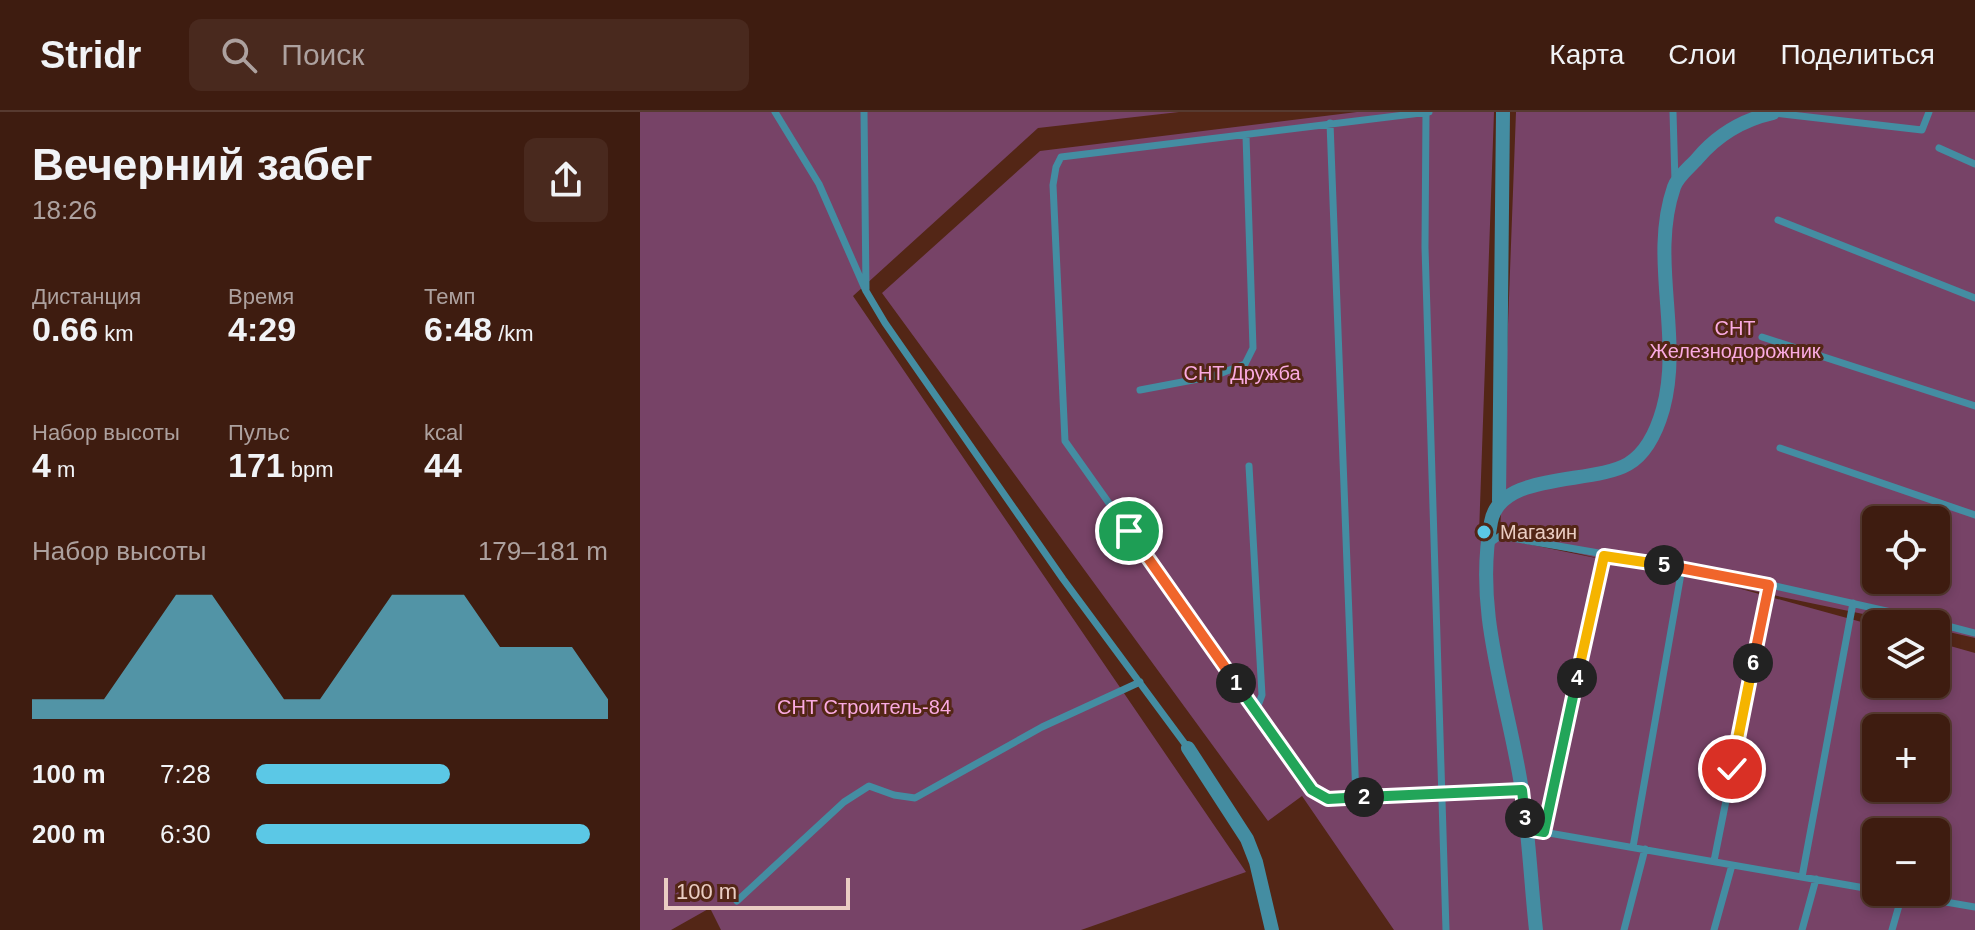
<!DOCTYPE html>
<html lang="ru">
<meta charset="utf-8">
<style>
:root{--surface:#3e1c10;--page:#49291e;--text:#f1f3f6;--muted:#ada19f;--line:#573a30;--accent:#5bc8e6}
body{margin:0;font-family:Arial,sans-serif;background:var(--page);color:var(--text);height:100vh;display:flex;flex-direction:column;font-size:30px;white-space:nowrap}
*{box-sizing:border-box;margin:0}
p{font-size:26px;color:var(--muted)}
.icon{flex:none;width:44px;height:44px;fill:none;stroke:currentColor;stroke-width:2;stroke-linecap:round;stroke-linejoin:round}
.map{position:relative;flex:1;overflow:hidden}
.side{display:flex;flex-direction:column;background:var(--surface);width:640px}
.side>*{flex:none}
.tools{position:absolute;left:1222px;top:394px;display:grid;gap:16px}
.tools a{display:grid;place-items:center;width:88px;height:88px;border-radius:12px;background:var(--surface);box-shadow:0 4px 12px #0003,0 0 0 2px var(--line);font-size:40px}
.scale{position:absolute;left:24px;bottom:20px;width:186px;box-sizing:border-box;padding-left:8px;border:4px solid #eacdc3;border-top:0;font-size:22px;line-height:28px;white-space:nowrap;color:#eacdc3;-webkit-text-stroke:6px #532616;paint-order:stroke}
.pin{position:absolute;display:grid;place-items:center;width:68px;height:68px;color:#fff;margin:-34px;border:4px solid #fff;border-radius:50%;box-shadow:0 2px 8px #0007}
.km{position:absolute;width:40px;height:40px;margin:-20px;border-radius:50%;background:#222;color:#fff;font-size:22px;line-height:40px;text-align:center}
.round{display:grid;place-items:center;flex:none;width:84px;height:84px;border-radius:12px;background:var(--page)}
.overview{display:flex;align-items:center;justify-content:space-between;height:136px;padding:0 32px}
h1{font-size:44px;font-weight:600;line-height:60px}
.metrics{display:grid;grid-template-columns:repeat(3,1fr);gap:12px;height:136px;padding:8px 32px}
.metrics div{display:grid;align-content:center}
.metrics b{font-size:34px;font-weight:600}
.metrics small{font-size:22px;font-weight:400}
.metrics p{font-size:22px}
.chart{height:224px;padding:16px 32px}
.chart p{display:flex;justify-content:space-between}
.chart svg{width:100%;height:144px;margin-top:8px;fill:var(--accent);opacity:.7}
ul{padding:0 32px;list-style:none;font-size:26px}
li{display:grid;grid-template-columns:128px 96px 1fr;align-items:center;height:60px}
li i{height:20px;border-radius:10px;background:var(--accent)}
header{display:flex;align-items:center;gap:48px;box-sizing:border-box;height:112px;padding:0 40px;background:var(--surface);border-bottom:2px solid var(--line)}
header strong{font-size:38px}
nav{display:flex;gap:44px;margin-inline-start:auto;font-size:28px}
.search{width:560px;height:72px;background:var(--page);display:flex;align-items:center;gap:20px;box-sizing:border-box;padding:0 28px;border-radius:12px;color:var(--muted);font-size:30px}
main{display:flex;flex:1;min-height:0}
.map>svg:first-child{display:block}
.green{fill:#774367;fill-rule:evenodd}
.lines{fill:none;stroke-linecap:round;stroke-linejoin:round}
.service{stroke:#448da2;stroke-width:7}
.minor{stroke:#448da2;stroke-width:14}
.split-1-casing{stroke:#fff;stroke-width:16}
.split-2-casing{stroke:#fff;stroke-width:16}
.split-3-casing{stroke:#fff;stroke-width:16}
.split-4-casing{stroke:#fff;stroke-width:16}
.split-5-casing{stroke:#fff;stroke-width:16}
.split-6-casing{stroke:#fff;stroke-width:16}
.split-7-casing{stroke:#fff;stroke-width:16}
.split-1{stroke:#f0652b;stroke-width:10}
.split-2{stroke:#22a559;stroke-width:10}
.split-3{stroke:#22a559;stroke-width:10}
.split-4{stroke:#22a559;stroke-width:10}
.split-5{stroke:#f5b400;stroke-width:10}
.split-6{stroke:#f0652b;stroke-width:10}
.split-7{stroke:#f5b400;stroke-width:10}
.poi-dot{fill:#5bc8e6;stroke:#532616;stroke-width:3}
.labels{text-anchor:middle;dominant-baseline:central;stroke-width:6;stroke-linejoin:round;paint-order:stroke}
.park-label{font-size:20px;fill:#faaae1;stroke:#532616}
.poi-label{font-size:20px;fill:#eacdc3;stroke:#532616;text-anchor:start}
</style>
<header>
<strong>Stridr</strong>
<div class="search"><svg class="icon" aria-label="search" viewBox="0 0 24 24"><circle cx="10" cy="10" r="6"/><path d="M15 15l6 6"/></svg>Поиск</div>
<nav><a>Карта</a><a>Слои</a><a>Поделиться</a></nav>
</header>
<main>
<section class="side">
<div class="overview"><div><h1>Вечерний забег</h1><p>18:26</p></div><a class="round"><svg class="icon" aria-label="share" viewBox="0 0 24 24"><path d="M12 15V3M7 8l5-5 5 5M5 13v7h14v-7"/></svg></a></div>
<div class="metrics">
<div><p>Дистанция</p><b>0.66<small> km</small></b></div>
<div><p>Время</p><b>4:29</b></div>
<div><p>Темп</p><b>6:48<small> /km</small></b></div>
</div>
<div class="metrics">
<div><p>Набор высоты</p><b>4<small> m</small></b></div>
<div><p>Пульс</p><b>171<small> bpm</small></b></div>
<div><p>kcal</p><b>44</b></div>
</div>
<div class="chart"><p><span>Набор высоты</span>179–181 m</p>
<svg viewBox="0 0 160 44" preserveAspectRatio="none"><path d="M0 44V38L10 38L20 38L30 22L40 6L50 6L60 22L70 38L80 38L90 22L100 6L110 6L120 6L130 22L140 22L150 22L160 38V44z"/></svg>
</div>
<ul>
<li><b>100 m</b>7:28<i style="width:55%"></i></li>
<li><b>200 m</b>6:30<i style="width:95%"></i></li>
</ul>
</section>
<div class="map">
<svg width="1335" height="818" viewBox="0 0 1335 818">
<rect width="100%" height="100%" fill="#532616"/>
<path class="green" d="M0,0H539L398,16L213,184L606,760L441,818H81L70,796L31,818H0Z
M717,0H854L839,422L985,452L860,424L876,0H1335V526L1296,517V512H1271L1094,475L1236,514V572H1296V530L1335,541V818H754L662,684L628,709L242,181L400,39ZM1236,408H1296V468H1236ZM1236,616H1296V676H1236ZM1236,720H1296V780H1236Z"/>
<g class="lines">
<path class="service" d="M135,0L179,72L226,179L245,211L423,467L548,636
M224,0L226,177
M786,0L785,135L806,818
M789,0L421,45L416,55L413,73L425,329L672,678L688,687L882,678
M1033,0L1035,70
M1134,1L1282,18L1289,0
M690,11L716,686
M1299,36L1335,52
M1138,108L1335,186
M1122,225L1335,294
M500,278L574,264L605,252L613,236L606,24
M1140,336L1335,403
M609,354L622,583L616,599
M849,432L860,424L1086,463L1273,505L1335,521
M886,717L1236,778
M904,720L964,444
M993,735L1042,456
M1074,749L1129,473
M1162,765L1213,491
M1247,780L1335,795
M97,789L204,690L229,674L254,683L275,686L402,615L500,570
M984,818L1005,737
M1074,818L1092,753
M1162,818L1176,767
M1252,818L1262,783"/>
<path class="minor" d="M859,389L863,0
M548,636L607,727L616,750L632,818
M896,818C891,772 889,725 882,679C869,590 833,501 851,410C860,359 952,373 988,352C1007,341 1017,318 1023,297C1043,225 1009,147 1034,75C1038,64 1050,55 1057,47C1078,22 1102,8 1133,1"/>
</g>
<g class="lines">
<g class="split-1-casing">
<path id="split-1" d="M489,419L596,571"/>
</g>
<g class="split-2-casing">
<path id="split-2" d="M596,571L672,678L688,687L724,685"/>
</g>
<g class="split-3-casing">
<path id="split-3" d="M724,685L882,678L885,706"/>
</g>
<g class="split-4-casing">
<path id="split-4" d="M885,706L886,717L904,720L937,566"/>
</g>
<g class="split-5-casing">
<path id="split-5" d="M937,566L964,444L1024,453"/>
</g>
<g class="split-6-casing">
<path id="split-6" d="M1024,453L1129,473L1113,551"/>
</g>
<g class="split-7-casing">
<path id="split-7" d="M1092,657L1113,551"/>
</g>
<use href="#split-1" class="split-1"/>
<use href="#split-2" class="split-2"/>
<use href="#split-3" class="split-3"/>
<use href="#split-4" class="split-4"/>
<use href="#split-5" class="split-5"/>
<use href="#split-6" class="split-6"/>
<use href="#split-7" class="split-7"/>
</g>
<circle class="poi-dot" cx="844" cy="420" r="8"/>
<g class="labels">
<g class="park-label">
<text x="1095" y="216">СНТ<tspan x="1095" dy="23">Железнодорожник</tspan></text>
<text x="602" y="261">СНТ Дружба</text>
<text x="224" y="595">СНТ Строитель-84</text>
</g>
<g class="poi-label">
<text x="860" y="420">Магазин</text>
</g>
</g>
</svg>
<div class="tools">
<a><svg class="icon" aria-label="locate" viewBox="0 0 24 24"><circle cx="12" cy="12" r="6"/><path d="M12 2v4M12 18v4M2 12h4M18 12h4"/></svg></a>
<a><svg class="icon" aria-label="layers" viewBox="0 0 24 24"><path d="M12 4l9 5-9 5-9-5zM3 14l9 5 9-5"/></svg></a>
<a>+</a>
<a>−</a>
</div>
<div class="scale">100 m</div>
<div class="pin" style="left:489px;top:419px;background:#1e9e55"><svg class="icon" aria-label="arrive" viewBox="0 0 24 24"><path d="M6 21V4h12l-3 4 3 4H6"/></svg></div>
<div class="pin" style="left:1092px;top:657px;background:#d93025"><svg class="icon" aria-label="check" viewBox="0 0 24 24"><path d="M5 12l5 5 9-10"/></svg></div>
<b class="km" style="left:596px;top:571px">1</b>
<b class="km" style="left:724px;top:685px">2</b>
<b class="km" style="left:885px;top:706px">3</b>
<b class="km" style="left:937px;top:566px">4</b>
<b class="km" style="left:1024px;top:453px">5</b>
<b class="km" style="left:1113px;top:551px">6</b>
</div>
</main>
